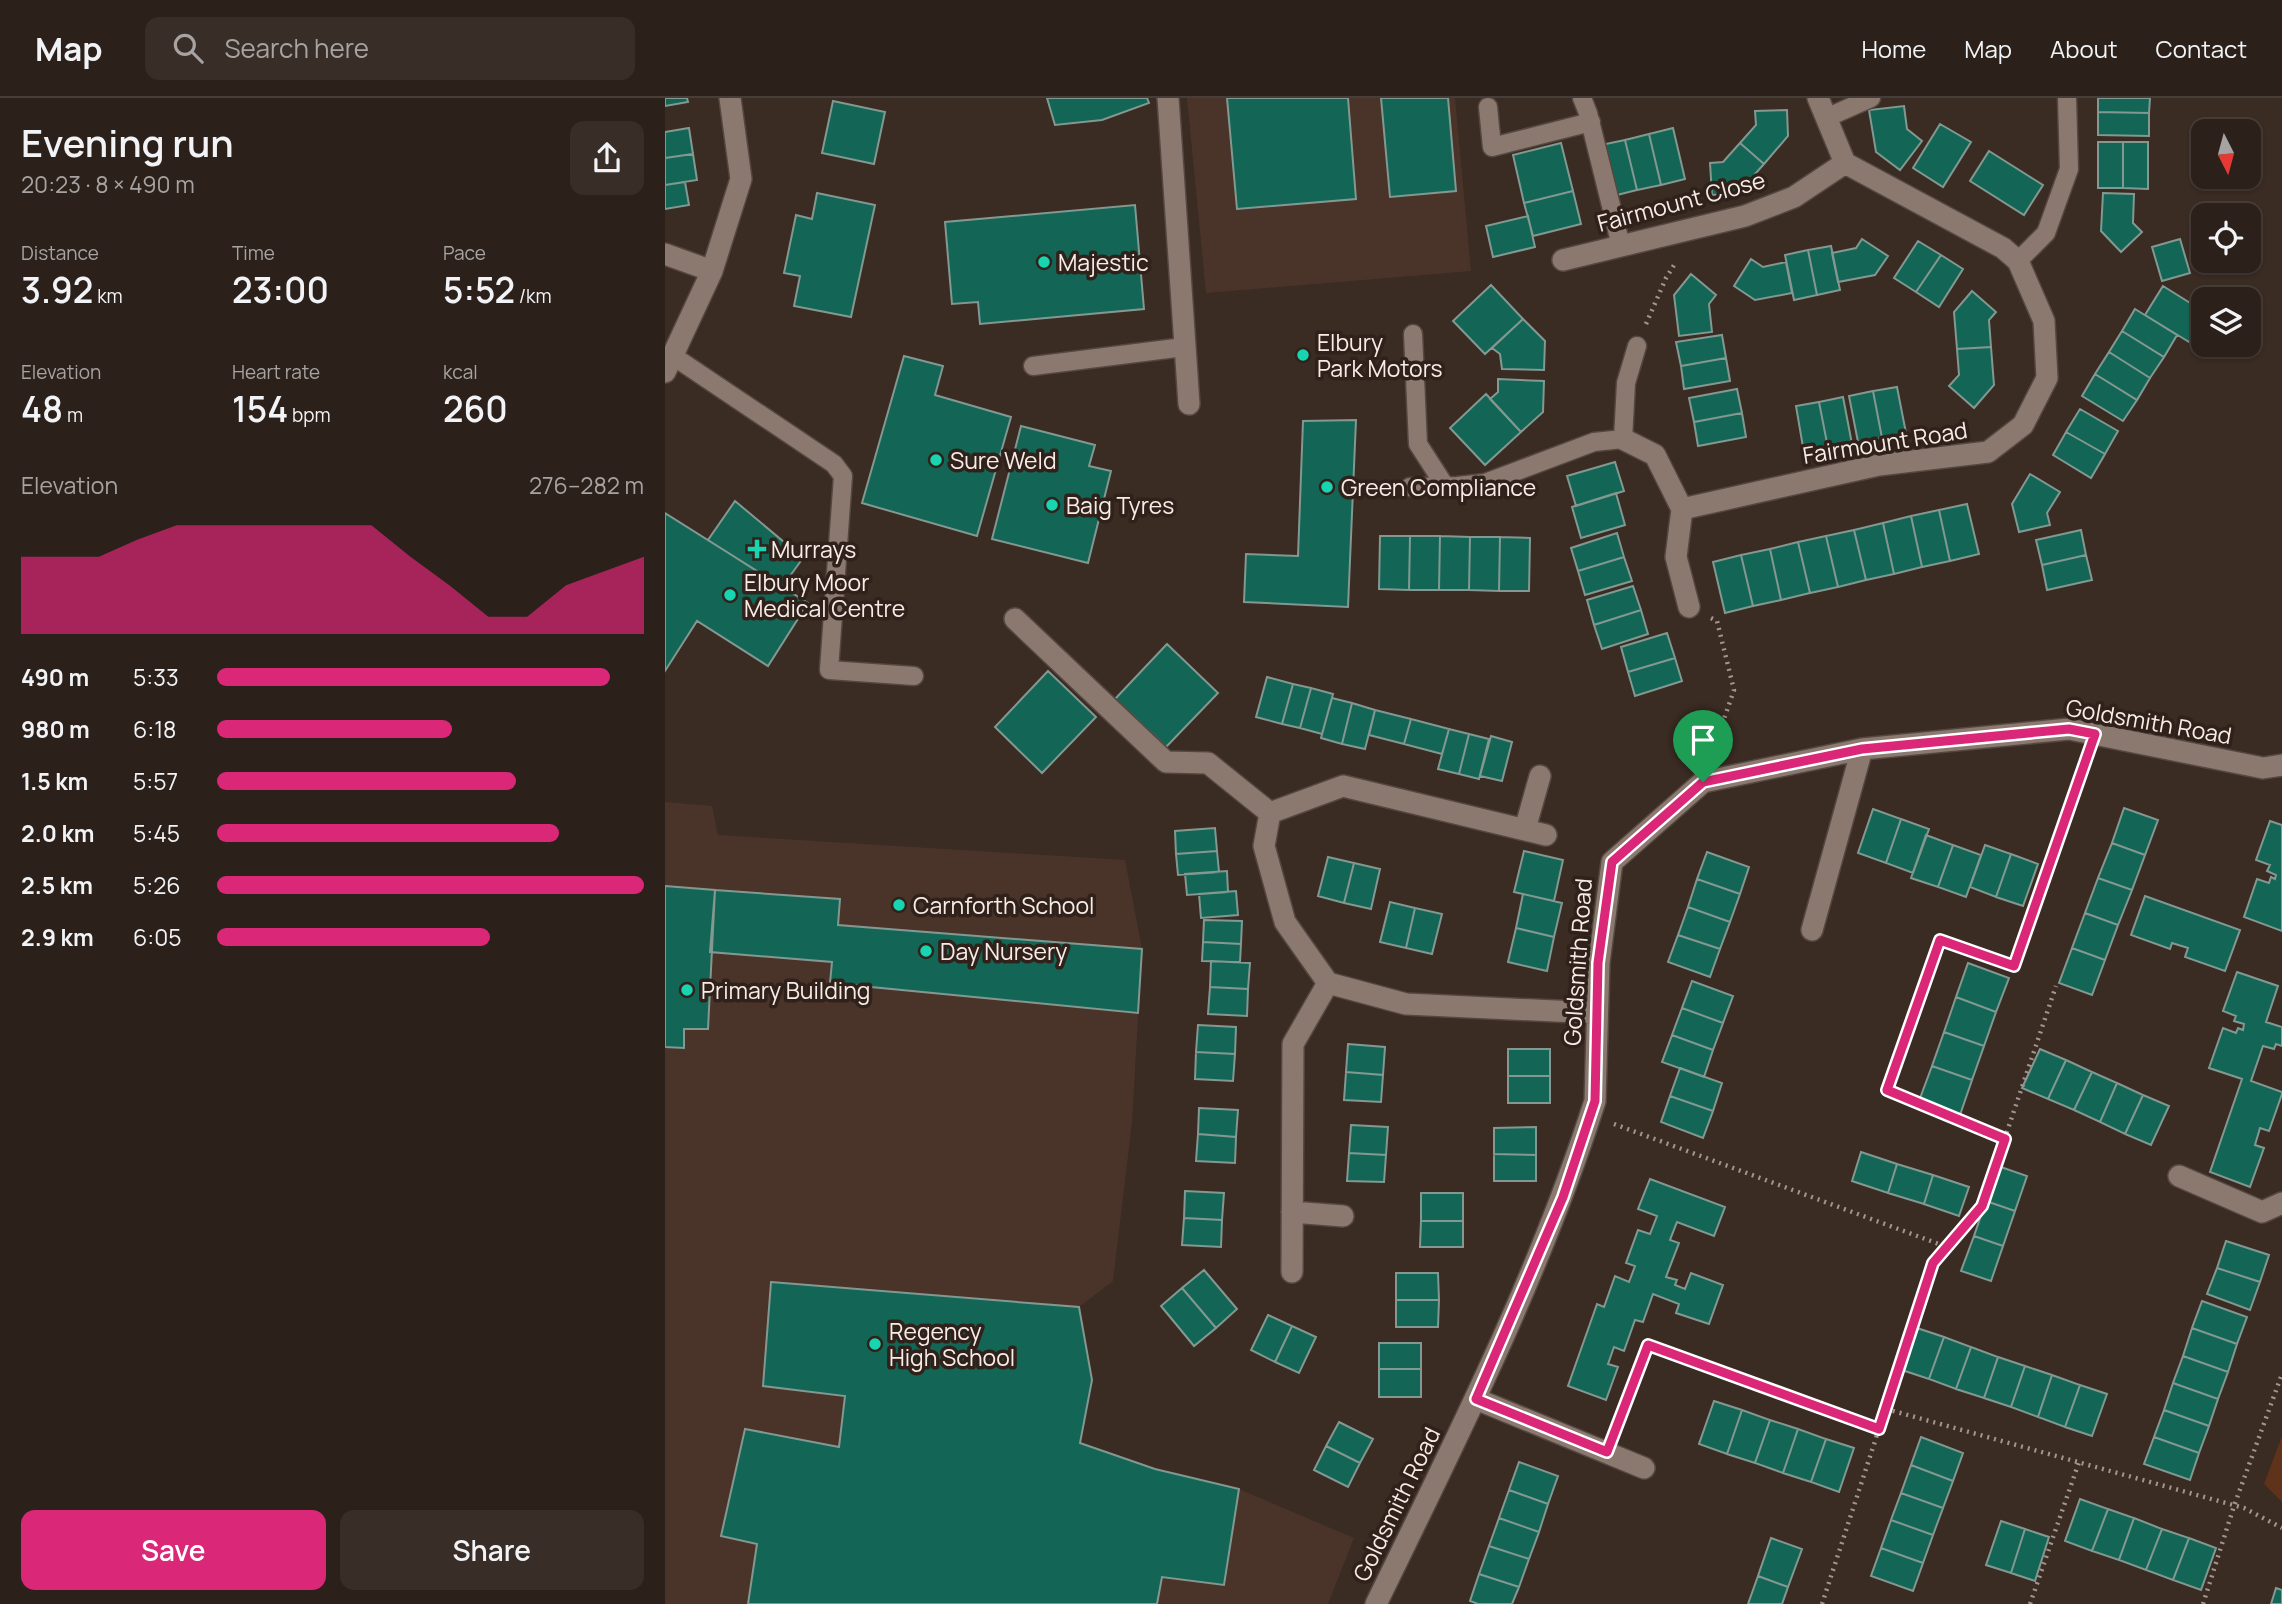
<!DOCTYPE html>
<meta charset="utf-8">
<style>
:root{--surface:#2c201a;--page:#382d27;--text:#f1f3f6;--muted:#a6a3a2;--line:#483e39;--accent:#db2777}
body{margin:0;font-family:Manrope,sans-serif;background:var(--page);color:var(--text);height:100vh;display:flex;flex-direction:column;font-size:26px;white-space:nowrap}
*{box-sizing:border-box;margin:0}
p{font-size:23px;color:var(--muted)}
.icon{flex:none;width:38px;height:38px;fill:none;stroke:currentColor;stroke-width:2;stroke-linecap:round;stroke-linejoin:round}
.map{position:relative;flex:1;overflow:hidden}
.side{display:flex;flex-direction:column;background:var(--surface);width:665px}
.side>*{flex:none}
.needle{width:46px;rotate:174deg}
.fabs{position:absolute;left:1526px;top:21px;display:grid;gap:14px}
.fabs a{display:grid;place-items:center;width:70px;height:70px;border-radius:14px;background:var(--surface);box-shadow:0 2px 5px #0004,0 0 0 2px var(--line);font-size:35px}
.pin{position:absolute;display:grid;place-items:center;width:60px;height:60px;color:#fff;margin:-72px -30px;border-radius:50% 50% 50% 0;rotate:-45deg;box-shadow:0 0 7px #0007}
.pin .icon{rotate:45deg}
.round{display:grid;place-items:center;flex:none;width:74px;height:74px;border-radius:14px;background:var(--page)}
.summary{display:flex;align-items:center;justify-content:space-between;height:119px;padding:0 21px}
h1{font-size:38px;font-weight:600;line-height:52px}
.stats{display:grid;grid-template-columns:repeat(3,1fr);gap:10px;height:119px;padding:7px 21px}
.stats div{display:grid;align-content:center}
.stats b{font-size:35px;font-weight:600}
.stats small{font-size:19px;font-weight:400}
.stats p{font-size:19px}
.chart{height:196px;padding:14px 21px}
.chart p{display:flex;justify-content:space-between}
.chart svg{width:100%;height:126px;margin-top:7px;fill:var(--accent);opacity:.7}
.button{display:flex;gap:14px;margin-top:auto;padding:14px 21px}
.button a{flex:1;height:80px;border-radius:14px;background:var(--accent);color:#fff;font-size:28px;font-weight:600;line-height:80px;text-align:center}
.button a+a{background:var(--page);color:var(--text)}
ul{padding:0 21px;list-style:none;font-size:23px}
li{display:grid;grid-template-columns:112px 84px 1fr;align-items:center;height:52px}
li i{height:18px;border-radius:9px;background:var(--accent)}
header{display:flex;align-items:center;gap:42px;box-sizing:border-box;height:98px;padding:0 35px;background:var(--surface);border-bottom:2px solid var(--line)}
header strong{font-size:33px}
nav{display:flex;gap:38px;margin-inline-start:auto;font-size:24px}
.search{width:490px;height:63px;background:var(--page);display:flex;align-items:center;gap:18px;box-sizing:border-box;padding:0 24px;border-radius:14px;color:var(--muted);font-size:26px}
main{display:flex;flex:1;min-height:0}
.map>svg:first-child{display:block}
.built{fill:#4a342a}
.green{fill:#5f331b}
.building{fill:#136655;stroke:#829891;stroke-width:2}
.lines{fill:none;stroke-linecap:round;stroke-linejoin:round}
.lane-casing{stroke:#544741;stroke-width:21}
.street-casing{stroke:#544741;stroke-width:24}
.path{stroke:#a2958f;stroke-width:4.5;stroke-dasharray:2 5;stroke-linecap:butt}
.lane{stroke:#8b7970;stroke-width:18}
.street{stroke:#8b7970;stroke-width:21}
.route-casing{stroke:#fff;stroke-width:14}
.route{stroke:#db2777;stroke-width:9}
.poi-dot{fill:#18d5b2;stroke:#30211a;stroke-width:2.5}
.labels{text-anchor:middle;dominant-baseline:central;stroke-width:7;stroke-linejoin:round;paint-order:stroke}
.street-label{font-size:23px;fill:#f7ece7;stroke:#30211a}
.poi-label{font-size:23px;fill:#f7ece7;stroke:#30211a;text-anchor:start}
</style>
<header>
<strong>Map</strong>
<div class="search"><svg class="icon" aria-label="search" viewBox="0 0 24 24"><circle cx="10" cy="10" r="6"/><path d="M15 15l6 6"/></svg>Search here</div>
<nav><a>Home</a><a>Map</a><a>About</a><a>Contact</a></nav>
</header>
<main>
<section class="side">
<div class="summary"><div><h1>Evening run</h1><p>20:23 · 8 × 490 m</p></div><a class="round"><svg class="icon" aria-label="share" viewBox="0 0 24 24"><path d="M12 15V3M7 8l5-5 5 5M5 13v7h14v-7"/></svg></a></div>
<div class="stats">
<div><p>Distance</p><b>3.92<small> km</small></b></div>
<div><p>Time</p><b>23:00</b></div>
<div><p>Pace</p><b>5:52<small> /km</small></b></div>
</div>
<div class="stats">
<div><p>Elevation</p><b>48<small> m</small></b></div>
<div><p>Heart rate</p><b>154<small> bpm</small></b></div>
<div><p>kcal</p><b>260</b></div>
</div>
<div class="chart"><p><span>Elevation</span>276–282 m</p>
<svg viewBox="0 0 160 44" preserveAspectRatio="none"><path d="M0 44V17L10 17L20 17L30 11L40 6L50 6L60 6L70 6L80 6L90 6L100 17L110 27L120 38L130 38L140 27L150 22L160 17V44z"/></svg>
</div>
<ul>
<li><b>490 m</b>5:33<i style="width:92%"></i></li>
<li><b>980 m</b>6:18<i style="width:55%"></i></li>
<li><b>1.5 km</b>5:57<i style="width:70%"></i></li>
<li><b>2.0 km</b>5:45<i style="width:80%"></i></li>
<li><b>2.5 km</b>5:26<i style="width:100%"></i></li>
<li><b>2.9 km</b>6:05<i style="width:64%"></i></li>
</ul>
<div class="button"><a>Save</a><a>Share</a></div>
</section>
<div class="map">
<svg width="1617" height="1506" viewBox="0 0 1617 1506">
<rect width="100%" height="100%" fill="#3a2b23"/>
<path class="built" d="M522,0H790L806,173L541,195Z
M0,704L47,708L53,737L460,762L477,851L467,1024L448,1183L414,1209L427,1282L415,1345L490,1371L574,1391L689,1440L663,1506H0Z"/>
<path class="green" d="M1617,1338V1404L1599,1386Z"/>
<path class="building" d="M0,0H22L23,4L0,8Z
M382,0H482L484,5L437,22L390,27Z
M562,0H683L691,101L572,111Z
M716,0H783L791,93L725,99Z
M1433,0H1485L1484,15L1433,14Z
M168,3L220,14L209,66L157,55Z
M1239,8L1242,31L1257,43L1235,72L1211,54L1204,12Z
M1122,12L1123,38L1099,66L1075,45L1091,27L1090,13Z
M1433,14L1484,15V38L1433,37Z
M1275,26L1306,44L1278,89L1248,70Z
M24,30L28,56L0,60V34Z
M1008,30L1020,81L996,87L984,36Z
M984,36L996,87L972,92L960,42Z
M960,42L972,92L948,98L936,47Z
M1433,44H1458V90H1433Z
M1458,44H1483V91L1458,90Z
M896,45L908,93L859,105L848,57Z
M1075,45L1099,66L1073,95L1047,97L1045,65L1058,64Z
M1324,53L1378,87L1359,117L1305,83Z
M28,56L32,82L0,87V60Z
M20,84L24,107L0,111V87Z
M908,93L916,126L868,138L859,105Z
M152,95L210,107L186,219L129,208L135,178L119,175L131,117L147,121Z
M1438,95L1469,96L1468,125L1477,134L1456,154L1436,133Z
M470,107L479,211L315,226L313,204L287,206L280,124Z
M863,118L870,149L828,159L821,128Z
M1197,141L1223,158L1210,177L1173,184L1167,155L1191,150Z
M1515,141L1525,175L1497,183L1487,149Z
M1253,143L1276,157L1251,194L1229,180Z
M1166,148L1175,192L1152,197L1143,152Z
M1143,152L1152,197L1129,202L1120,157Z
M1276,157L1298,171L1274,209L1251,194Z
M1086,161L1098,169L1121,164L1127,195L1090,202L1069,188Z
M1026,176L1051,197L1044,206L1047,234L1014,238L1009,197Z
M826,187L858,221L820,256L788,223Z
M1498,188L1538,213V222L1524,244L1480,217Z
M1307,193L1331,214L1324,222L1326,249L1292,251L1289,214Z
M1470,211L1512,237L1499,259L1457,233Z
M858,221L880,243L879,272L837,271L835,256L827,250Z
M1457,233L1499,259L1485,280L1444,254Z
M1057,237L1061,260L1016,268L1011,244Z
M1326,249L1329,287L1309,310L1284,288L1294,277L1292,251Z
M1444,254L1485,280L1472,302L1430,276Z
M239,258L278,268L270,297L346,319L312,438L197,405Z
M1061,260L1065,283L1019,291L1016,268Z
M1430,276L1472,302L1458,323L1417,298Z
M833,281L879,283L878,314L856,334L825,301L833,294Z
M1232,289L1241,335L1217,340L1208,293Z
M1072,291L1077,315L1029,324L1024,300Z
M1208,293L1217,340L1193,344L1184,298Z
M821,296L856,334L820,367L785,330Z
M1178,299L1187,346L1163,350L1154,304Z
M1154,304L1163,350L1139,355L1131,308Z
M1415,311L1453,333L1440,356L1401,334Z
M1077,315L1081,339L1033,348L1029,324Z
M691,322L683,509L579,504L581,456L633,458L638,323Z
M356,328L430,347L424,368L446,373L423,465L327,441Z
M1401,334L1440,356L1426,380L1388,357Z
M950,364L959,393L911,408L902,378Z
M1365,376L1395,394L1382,415L1385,427L1354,434L1347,406Z
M951,395L960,427L916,440L907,409Z
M70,403L138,460L117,489L43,442Z
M1302,406L1314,456L1285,463L1274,412Z
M1274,412L1285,463L1257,469L1246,418Z
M0,415L143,505L103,568L32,523L0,573Z
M1246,418L1257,469L1229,476L1218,425Z
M1218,425L1229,476L1201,482L1189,432Z
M1189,432L1201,482L1173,489L1161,438Z
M1416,432L1421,457L1377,467L1371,442Z
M952,435L959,459L913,473L906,450Z
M715,438H745L744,492L714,491Z
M745,438H775L774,492H744Z
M775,438L805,439L804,492H774Z
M1161,438L1173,489L1145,495L1133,444Z
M805,439H835L834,493L804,492Z
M835,439L865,440L864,493H834Z
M1133,444L1145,495L1116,502L1105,451Z
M1105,451L1116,502L1088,508L1076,457Z
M1076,457L1088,508L1060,515L1048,464Z
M1421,457L1427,482L1382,492L1377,467Z
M959,459L967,483L920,497L913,473Z
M968,488L976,512L929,527L922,502Z
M976,512L983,536L937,551L929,527Z
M1002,535L1010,560L963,574L956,549Z
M502,546L553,595L501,649L450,601Z
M1010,560L1017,583L970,598L963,574Z
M383,573L431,619L377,675L330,629Z
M602,579L628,586L617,626L591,619Z
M628,586L646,590L635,630L617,626Z
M646,590L668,596L657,636L635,630Z
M667,600L687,605L677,646L656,640Z
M687,605L710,612L700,651L677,646Z
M710,612L746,621L739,646L704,637Z
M746,621L784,631L777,656L739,646Z
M784,631L804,636L794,676L773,671Z
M804,636L824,641L814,681L794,676Z
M826,638L847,644L837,683L815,678Z
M1459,710L1493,722L1480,757L1447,745Z
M1208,711L1236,721L1221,765L1193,755Z
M1236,721L1264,731L1248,775L1221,765Z
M1605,723L1617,727V833L1579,819L1592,781L1604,785L1606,779L1610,781L1611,777L1602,773L1605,767L1591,762Z
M550,730L552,753L511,756L510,733Z
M1261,737L1288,747L1273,789L1246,780Z
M1447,745L1480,757L1467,792L1433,780Z
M1288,747L1316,757L1301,799L1273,789Z
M1320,747L1346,756L1331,799L1305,789Z
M552,753L554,774L513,777L511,756Z
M859,753L898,762L889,803L849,794Z
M1042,754L1084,769L1075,796L1032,781Z
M1346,756L1373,766L1358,808L1331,799Z
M663,759L689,765L679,805L653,798Z
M689,765L715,771L706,811L679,805Z
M562,773L563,794L522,797L520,776Z
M1433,780L1467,792L1453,827L1420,815Z
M1032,781L1075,796L1065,824L1023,809Z
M0,788L50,792L43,931H19V950L0,949Z
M50,792L175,801L173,827L477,851L473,915L165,885L167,864L45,854Z
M571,793L573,817L536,820L534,796Z
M858,796L897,805L889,839L851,830Z
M1480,798L1575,832L1560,873L1520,859L1523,850L1507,845L1505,851L1466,837Z
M725,804L750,810L741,850L715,844Z
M1023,809L1065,824L1055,851L1013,837Z
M750,810L777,816L767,856L741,850Z
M1420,815L1453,827L1440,862L1407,850Z
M539,822L577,823L576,846L538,844Z
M851,830L889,839L882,873L843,864Z
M1013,837L1055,851L1045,879L1003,864Z
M538,844L576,846L575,864L537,863Z
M1407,850L1440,862L1427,897L1394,885Z
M546,863L585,865L583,891L545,889Z
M1303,865L1344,880L1331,914L1291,899Z
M1572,874L1613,888L1601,924L1617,929V948L1611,946L1609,951L1598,948L1586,983L1617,994V996L1604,1033L1595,1030L1590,1047L1599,1050L1585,1089L1545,1074L1577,981L1544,970L1558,930L1571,935L1573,930L1578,932L1579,926L1569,923L1571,918L1558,913Z
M1027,883L1068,898L1058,925L1017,910Z
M545,889L583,891L582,918L543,916Z
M1291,899L1331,914L1319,948L1279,934Z
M1017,910L1058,925L1048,952L1007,937Z
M533,927L571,929L570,956L531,954Z
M1279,934L1319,948L1307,982L1267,968Z
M1007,937L1048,952L1039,979L997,964Z
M683,946L720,949L718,977L681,974Z
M843,951H885V978H843Z
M1375,951L1401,962L1383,1001L1357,990Z
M531,954L570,956L568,983L530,981Z
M1401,962L1427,974L1409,1012L1383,1001Z
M1267,968L1307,982L1295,1017L1254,1003Z
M1015,970L1057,985L1048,1013L1005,998Z
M681,974L718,977L716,1004L679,1002Z
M1427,974L1452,985L1435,1024L1409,1012Z
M843,978H885V1005H843Z
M1452,985L1478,997L1460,1036L1435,1024Z
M1478,997L1504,1008L1486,1047L1460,1036Z
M1005,998L1048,1013L1038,1040L996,1024Z
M534,1010L573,1012L571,1039L533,1036Z
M686,1027L723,1029L721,1057L684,1055Z
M871,1029V1057L829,1056V1030Z
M533,1036L571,1039L570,1065L531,1063Z
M1196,1054L1232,1066L1223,1095L1187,1083Z
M684,1055L721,1057L719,1084L682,1083Z
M829,1056L871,1057V1083H829Z
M1232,1066L1268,1077L1259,1106L1223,1095Z
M1333,1068L1362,1078L1350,1113L1321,1103Z
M1268,1077L1304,1089L1294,1118L1259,1106Z
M985,1081L1060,1109L1049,1138L1012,1124L1005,1142L1014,1145L1001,1179L1012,1182L1010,1187L1020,1191L1026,1175L1058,1187L1044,1226L1011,1215L1014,1206L988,1196L978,1224L970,1222L959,1253L949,1249L943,1266L953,1269L941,1302L903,1288L932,1206L939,1209L950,1178L964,1184L970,1168L961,1165L973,1132L985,1136L992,1118L973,1111Z
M520,1093L559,1095L557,1122L519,1120Z
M756,1095H798V1123H756Z
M1321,1103L1350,1113L1338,1148L1309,1138Z
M519,1120L557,1122L556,1149L517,1147Z
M756,1123H798V1149H755Z
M1309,1138L1338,1148L1326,1183L1296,1173Z
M1561,1143L1604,1157L1595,1184L1552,1170Z
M1552,1170L1595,1184L1585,1212L1542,1196Z
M539,1172L572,1211L551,1230L517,1190Z
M731,1175H773L774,1202H731Z
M106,1184L414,1209L427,1282L415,1345L490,1371L574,1391L559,1487L497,1479L492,1506H83L92,1446L56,1438L80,1331L174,1349L180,1298L98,1288Z
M517,1190L551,1230L529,1248L496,1208Z
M731,1202H774L773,1229H731Z
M1537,1203L1582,1219L1572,1246L1527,1230Z
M603,1217L627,1228L610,1264L586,1252Z
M627,1228L651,1239L634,1275L610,1264Z
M1252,1230L1279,1239L1264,1281L1237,1272Z
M1527,1230L1572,1246L1563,1274L1518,1258Z
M1279,1239L1306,1249L1291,1291L1264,1281Z
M714,1245H756V1271H714Z
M1306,1249L1333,1259L1319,1300L1291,1291Z
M1518,1258L1563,1274L1553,1301L1508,1285Z
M1333,1259L1360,1268L1346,1309L1319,1300Z
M1360,1268L1387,1277L1373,1319L1346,1309Z
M714,1271H756V1299H714Z
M1387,1277L1415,1287L1400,1329L1373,1319Z
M1508,1285L1553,1301L1544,1328L1499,1312Z
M1415,1287L1442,1296L1427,1338L1400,1329Z
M1049,1303L1077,1312L1062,1356L1034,1346Z
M1077,1312L1105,1322L1090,1365L1062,1356Z
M1499,1312L1544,1328L1534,1355L1489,1339Z
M1105,1322L1133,1331L1118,1375L1090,1365Z
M674,1324L708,1341L695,1365L661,1348Z
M1133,1331L1161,1341L1146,1384L1118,1375Z
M1256,1339L1298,1355L1288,1383L1246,1367Z
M1489,1339L1534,1355L1525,1382L1479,1366Z
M1161,1341L1189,1350L1174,1394L1146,1384Z
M661,1348L695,1365L683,1389L649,1372Z
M854,1364L893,1378L883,1406L844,1392Z
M1246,1367L1288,1383L1278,1410L1236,1395Z
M844,1392L883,1406L874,1434L834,1420Z
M1236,1395L1278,1410L1268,1437L1226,1422Z
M1415,1401L1443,1411L1427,1453L1400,1443Z
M1443,1411L1469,1420L1454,1462L1427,1453Z
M834,1420L874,1434L864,1461L824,1448Z
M1469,1420L1497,1431L1481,1472L1454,1462Z
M1226,1422L1268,1437L1258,1465L1216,1450Z
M1336,1423L1360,1431L1346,1475L1321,1467Z
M1360,1431L1384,1439L1370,1483L1346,1475Z
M1497,1431L1524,1440L1508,1482L1481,1472Z
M1106,1440L1137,1451L1123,1489L1093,1478Z
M1524,1440L1551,1450L1536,1492L1508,1482Z
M824,1448L864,1461L854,1489L814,1476Z
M1216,1450L1258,1465L1248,1493L1206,1478Z
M814,1476L854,1489L847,1506H813L805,1503Z
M1093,1478L1123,1489L1117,1506H1083Z
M1611,1490L1617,1492V1506H1606Z"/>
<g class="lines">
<g class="lane-casing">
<path id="lane" d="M917,0L923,15L956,148
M823,9L827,49L926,24
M1161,20L1206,0
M1353,163L1381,135L1404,71L1402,0
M748,236L753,346L780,388
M8,258L169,366L178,378L164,572L249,578
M368,268L519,249
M745,389L792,388L820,385L929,344L958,341L961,285L972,248"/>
</g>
<g class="street-casing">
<path id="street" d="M503,0L524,306
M0,156L47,173
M898,162L1080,118L1129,99L1180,65
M0,274L47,173L76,81L65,0
M958,341L990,357L1017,411
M1024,509L1011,459L1017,411L1214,367L1323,354L1358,327L1382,280L1379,223L1353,163L1338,150L1180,65L1153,0
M350,521L501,664L543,665L605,715
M860,731L875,678
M881,737L678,688L605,715L599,748L620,824L663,885L741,906L932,915
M1147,832L1197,651
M1514,1078L1597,1114L1617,1105
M627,1114L678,1118
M627,1174L628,946L663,885
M811,1301L979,1370
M711,1506C791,1342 874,1178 930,1003L934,865L947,764L1038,684L1197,651L1404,631L1598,670L1617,667"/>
</g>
<path class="path" d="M981,226L1001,180L1011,164
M1046,520L1052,523L1069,592L1048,653
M949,1026L1282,1149
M1340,1041L1222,992L1275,842L1349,868L1421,663
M1221,1311L1579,1410L1617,1430
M951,1330L983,1246L1214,1331
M1157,1506L1268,1165L1317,1108L1391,888
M1365,1506L1414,1364
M1538,1506L1569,1408L1617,1276"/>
<use href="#lane" class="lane"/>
<use href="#street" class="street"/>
</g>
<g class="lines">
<g class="route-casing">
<path id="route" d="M1404,631L1430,636L1349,868L1275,842L1222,992L1340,1041L1317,1108L1268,1165L1214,1331L983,1247L942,1354L811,1301L898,1099L930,1003L933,865L947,764L1038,684L1197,651Z"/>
</g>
<use href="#route" class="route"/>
</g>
<g class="poi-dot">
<circle cx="379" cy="164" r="7"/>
<circle cx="638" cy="257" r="7"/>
<circle cx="271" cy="362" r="7"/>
<circle cx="662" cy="389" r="7"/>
<circle cx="387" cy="407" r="7"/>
<path d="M88.5 440.5h7v7h7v7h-7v7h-7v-7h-7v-7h7z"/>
<circle cx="65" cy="497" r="7"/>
<circle cx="234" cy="807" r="7"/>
<circle cx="261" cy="853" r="7"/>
<circle cx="22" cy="892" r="7"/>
<circle cx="210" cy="1246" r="7"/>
</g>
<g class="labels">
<g class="street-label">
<text transform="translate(1016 103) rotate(-15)">Fairmount Close</text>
<text transform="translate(1220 344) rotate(-9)">Fairmount Road</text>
<text transform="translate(1484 623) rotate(10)">Goldsmith Road</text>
<text transform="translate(912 864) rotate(-86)">Goldsmith Road</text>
<text transform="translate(731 1406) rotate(-64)">Goldsmith Road</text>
</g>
<g class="poi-label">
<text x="393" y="164">Majestic</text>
<text x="652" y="244">Elbury<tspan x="652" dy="26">Park Motors</tspan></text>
<text x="285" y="362">Sure Weld</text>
<text x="676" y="389">Green Compliance</text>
<text x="401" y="407">Baig Tyres</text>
<text x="106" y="451">Murrays</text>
<text x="79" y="484">Elbury Moor<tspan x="79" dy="26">Medical Centre</tspan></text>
<text x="248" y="807">Carnforth School</text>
<text x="275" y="853">Day Nursery</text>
<text x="36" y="892">Primary Building</text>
<text x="224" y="1233">Regency<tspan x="224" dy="26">High School</tspan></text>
</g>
</g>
</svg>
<div class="fabs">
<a><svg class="needle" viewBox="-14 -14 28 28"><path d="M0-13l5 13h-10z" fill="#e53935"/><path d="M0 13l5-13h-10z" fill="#a6a3a2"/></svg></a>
<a><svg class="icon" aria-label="locate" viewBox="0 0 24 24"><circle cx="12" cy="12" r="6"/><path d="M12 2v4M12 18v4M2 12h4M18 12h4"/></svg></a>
<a><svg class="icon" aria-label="layers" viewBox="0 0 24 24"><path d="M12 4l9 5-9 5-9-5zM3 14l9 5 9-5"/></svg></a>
</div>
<div class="pin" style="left:1038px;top:684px;background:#1e9e55"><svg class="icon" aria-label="arrive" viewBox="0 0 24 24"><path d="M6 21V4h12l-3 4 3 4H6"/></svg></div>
</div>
</main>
